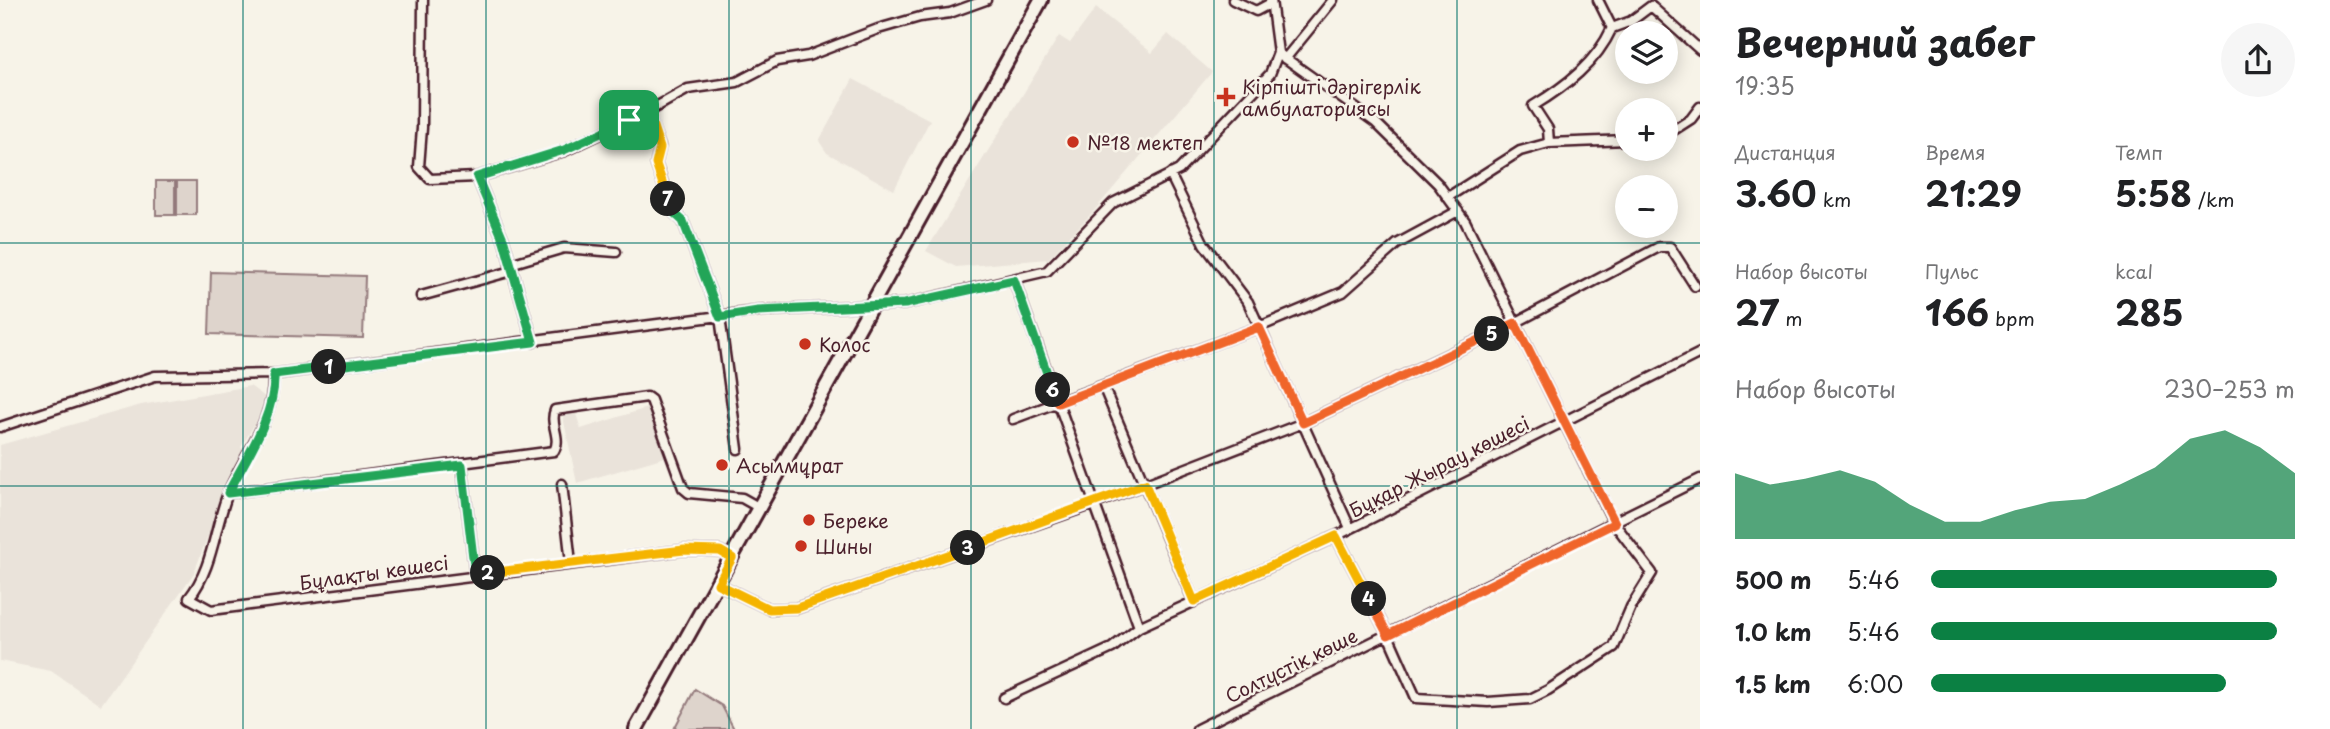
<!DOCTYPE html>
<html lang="ru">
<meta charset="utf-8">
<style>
:root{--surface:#fff;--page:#f6f6f6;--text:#202124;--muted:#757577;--accent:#0b8043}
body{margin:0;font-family:"Playpen Sans",sans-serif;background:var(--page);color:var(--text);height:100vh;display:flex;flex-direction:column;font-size:26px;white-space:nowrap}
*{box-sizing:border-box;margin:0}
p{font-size:23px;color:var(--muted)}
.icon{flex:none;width:38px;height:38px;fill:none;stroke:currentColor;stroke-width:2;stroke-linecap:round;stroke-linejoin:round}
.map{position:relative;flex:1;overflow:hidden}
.details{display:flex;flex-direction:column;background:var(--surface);width:630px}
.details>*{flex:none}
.tools{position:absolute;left:1615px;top:21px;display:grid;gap:14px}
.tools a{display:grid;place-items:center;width:63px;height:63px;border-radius:50%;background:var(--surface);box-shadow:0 4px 18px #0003;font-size:35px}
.pin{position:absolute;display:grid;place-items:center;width:60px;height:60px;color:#fff;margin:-30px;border-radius:14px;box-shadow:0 4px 10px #0006}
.km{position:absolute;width:35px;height:35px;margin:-18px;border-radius:50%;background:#222;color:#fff;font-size:19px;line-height:35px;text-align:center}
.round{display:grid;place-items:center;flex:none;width:74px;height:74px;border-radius:37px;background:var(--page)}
.summary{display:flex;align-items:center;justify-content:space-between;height:119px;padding:0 35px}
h1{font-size:38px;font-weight:700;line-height:52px}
.figures{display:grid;grid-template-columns:repeat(3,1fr);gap:10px;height:119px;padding:7px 35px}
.figures div{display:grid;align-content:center}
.figures b{font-size:35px;font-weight:700}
.figures small{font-size:19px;font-weight:400}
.figures p{font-size:19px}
.chart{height:196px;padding:14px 35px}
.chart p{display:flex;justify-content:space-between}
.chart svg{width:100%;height:126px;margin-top:7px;fill:var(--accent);opacity:.7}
ul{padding:0 35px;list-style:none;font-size:23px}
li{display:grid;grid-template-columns:112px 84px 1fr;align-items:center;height:52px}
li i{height:18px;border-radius:9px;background:var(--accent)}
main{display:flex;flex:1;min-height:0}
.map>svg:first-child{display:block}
.built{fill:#eae3da}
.green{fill:#ded4cc;stroke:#947a7c;stroke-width:2}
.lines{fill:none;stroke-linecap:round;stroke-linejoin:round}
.minor-casing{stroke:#4a1f2b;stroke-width:13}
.secondary-casing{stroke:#4a1f2b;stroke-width:18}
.minor{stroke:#f7f3e8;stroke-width:8}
.secondary{stroke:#f7f3e8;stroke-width:12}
.split-1-casing{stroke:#fff;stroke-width:14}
.split-2-casing{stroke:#fff;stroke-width:14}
.split-3-casing{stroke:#fff;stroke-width:14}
.split-4-casing{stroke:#fff;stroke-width:14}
.split-5-casing{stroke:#fff;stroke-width:14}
.split-6-casing{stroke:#fff;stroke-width:14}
.split-7-casing{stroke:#fff;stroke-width:14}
.split-8-casing{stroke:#fff;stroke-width:14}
.split-1{stroke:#22a559;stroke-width:9}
.split-2{stroke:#22a559;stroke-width:9}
.split-3{stroke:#f5b400;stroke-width:9}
.split-4{stroke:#f5b400;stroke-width:9}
.split-5{stroke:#f0652b;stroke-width:9}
.split-6{stroke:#f0652b;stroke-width:9}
.split-7{stroke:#22a559;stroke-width:9}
.split-8{stroke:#f5b400;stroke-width:9}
.grid{fill:none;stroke:#0f766e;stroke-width:2;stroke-opacity:0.55}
.poi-dot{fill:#c8321e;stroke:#f7f3e8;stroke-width:2.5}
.labels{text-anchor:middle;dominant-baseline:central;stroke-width:5;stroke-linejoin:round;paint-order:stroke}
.poi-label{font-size:19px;fill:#4a1f2b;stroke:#f7f3e8;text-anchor:start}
.street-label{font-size:19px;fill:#4a1f2b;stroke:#f7f3e8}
</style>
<main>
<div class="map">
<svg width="1700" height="729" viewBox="0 0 1700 729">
<rect width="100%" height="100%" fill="#f7f3e8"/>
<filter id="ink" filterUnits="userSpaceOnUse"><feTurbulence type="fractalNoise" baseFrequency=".0143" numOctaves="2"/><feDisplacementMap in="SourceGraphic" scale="14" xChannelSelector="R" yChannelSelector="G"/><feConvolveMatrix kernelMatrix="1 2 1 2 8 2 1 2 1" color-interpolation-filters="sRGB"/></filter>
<g filter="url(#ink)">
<path class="built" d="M1096,8L1152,53L1168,34L1212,72L1093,212L1048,259L956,267L926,251L1059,36L1070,43Z
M853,79L930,120L894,190L827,153L819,141Z
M250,386L269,400L241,447L245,453L221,500L194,573L101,705L51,671L0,661V445L141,405Z
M650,407L665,457L577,483L563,417L575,411L581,429Z"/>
<path class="green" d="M156,181H175V215H156Z
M177,181H196V215H177Z
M211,272L365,276L363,338L209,334Z
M695,689L722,706L734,729H674Z"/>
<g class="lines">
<g class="minor-casing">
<path id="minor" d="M423,0L422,128L419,167L430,179L477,177L564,151L647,112
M1233,0L1256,11L1271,3
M1598,0L1612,28L1631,21L1651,6L1700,50
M1278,53L1375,122L1438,184L1465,221L1614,523L1652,573L1631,607L1614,647L1548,690L1530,699L1488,702L1416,698L1388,635L1336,536
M1285,59L1333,0
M1666,135L1691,119L1700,107
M1549,143L1548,129L1533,106C1566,86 1596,63 1612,28
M1170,174L1204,244L1248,302L1350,528
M477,177L504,241L533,342
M1448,197L1520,151L1549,143L1628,140
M510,264L564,248L616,252
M1014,280L1139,627
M421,296L512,271
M273,374C276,418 244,455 228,493C214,529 213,568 189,598L211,610L684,550L720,551L732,557
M1103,386L1194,602
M1013,419L1259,327L1343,292L1397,244L1458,211
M0,427L155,376L275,374L758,311L905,304L1047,271L1113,203L1179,170L1270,74L1278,53L1271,0
M738,449L720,317L683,221L673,212L656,164L660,147L647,112L688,89L737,82L777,61L808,56L878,29L920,17L950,13L986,0
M462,465L475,574
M562,484L571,563
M228,493L554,451C562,438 549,424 555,410L647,397L651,400L683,488L689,493L742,498L758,507
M718,584L769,609L797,608L1094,504L1303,423L1515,323L1659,247H1670L1695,286
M1004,698L1112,648L1139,627L1336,536L1700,353
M1197,729L1700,479"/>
</g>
<g class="secondary-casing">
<path id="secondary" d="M636,729L1041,0"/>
</g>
<use href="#minor" class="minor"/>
<use href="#secondary" class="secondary"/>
</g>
</g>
<g class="lines" filter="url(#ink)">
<g class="split-1-casing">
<path id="split-1" d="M329,367L533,342L504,241L477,177L564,150L629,120"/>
</g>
<g class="split-2-casing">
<path id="split-2" d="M329,367L274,374C276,415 246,458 228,493L462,465L475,574L488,573"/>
</g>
<g class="split-3-casing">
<path id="split-3" d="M488,573L684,550L720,551L732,558L718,584L769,609L797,608L968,548"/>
</g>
<g class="split-4-casing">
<path id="split-4" d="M968,548L1145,484L1194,601L1336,536L1369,599"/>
</g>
<g class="split-5-casing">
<path id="split-5" d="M1369,599L1388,635L1615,523L1515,323L1492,334"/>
</g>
<g class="split-6-casing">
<path id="split-6" d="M1053,390L1058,403L1259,327L1303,423L1492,334"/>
</g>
<g class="split-7-casing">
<path id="split-7" d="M668,199L673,212L683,221L720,317L758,311L905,304L1014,280L1053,390"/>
</g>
<g class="split-8-casing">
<path id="split-8" d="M629,120L648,112L660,148L656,164L668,199"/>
</g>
<use href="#split-1" class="split-1"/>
<use href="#split-2" class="split-2"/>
<use href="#split-3" class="split-3"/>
<use href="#split-4" class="split-4"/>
<use href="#split-5" class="split-5"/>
<use href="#split-6" class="split-6"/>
<use href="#split-7" class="split-7"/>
<use href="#split-8" class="split-8"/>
</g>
<path class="grid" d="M243,0V729M486,0V729M729,0V729M971,0V729M1214,0V729M1457,0V729M0,243H1700M0,486H1700"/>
<g class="poi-dot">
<path d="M1222.5 86.5h7v7h7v7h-7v7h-7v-7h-7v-7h7z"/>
<circle cx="1073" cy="142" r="7"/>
<circle cx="805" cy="344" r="7"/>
<circle cx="722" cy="465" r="7"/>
<circle cx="809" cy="520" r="7"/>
<circle cx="801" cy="546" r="7"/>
</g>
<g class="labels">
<g class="poi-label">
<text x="1242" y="86">Кірпішті дәрігерлік<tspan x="1242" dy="22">амбулаториясы</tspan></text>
<text x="1087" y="142">№18 мектеп</text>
<text x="819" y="344">Колос</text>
<text x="736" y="465">Асылмұрат</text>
<text x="823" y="520">Береке</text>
<text x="815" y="546">Шины</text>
</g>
<g class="street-label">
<text transform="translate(1439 466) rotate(-27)">Бұқар Жырау көшесі</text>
<text transform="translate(374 572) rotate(-8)">Бұлақты көшесі</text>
<text transform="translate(1291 665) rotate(-26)">Солтүстік көше</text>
</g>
</g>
</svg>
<div class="tools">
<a><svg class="icon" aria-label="layers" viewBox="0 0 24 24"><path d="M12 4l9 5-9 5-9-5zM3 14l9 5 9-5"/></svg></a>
<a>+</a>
<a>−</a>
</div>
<div class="pin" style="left:629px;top:120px;background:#1e9e55"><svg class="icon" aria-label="arrive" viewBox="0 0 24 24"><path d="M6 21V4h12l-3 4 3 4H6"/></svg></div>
<b class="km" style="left:329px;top:367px">1</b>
<b class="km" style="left:488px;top:573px">2</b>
<b class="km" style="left:968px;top:548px">3</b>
<b class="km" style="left:1369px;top:599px">4</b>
<b class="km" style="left:1492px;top:334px">5</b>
<b class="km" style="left:1053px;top:390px">6</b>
<b class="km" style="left:668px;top:199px">7</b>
</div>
<section class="details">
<div class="summary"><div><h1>Вечерний забег</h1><p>19:35</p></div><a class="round"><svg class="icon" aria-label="share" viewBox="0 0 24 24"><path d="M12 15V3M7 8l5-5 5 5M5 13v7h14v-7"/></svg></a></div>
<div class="figures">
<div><p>Дистанция</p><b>3.60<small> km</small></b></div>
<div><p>Время</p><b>21:29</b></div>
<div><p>Темп</p><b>5:58<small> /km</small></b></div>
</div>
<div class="figures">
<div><p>Набор высоты</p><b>27<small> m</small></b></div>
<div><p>Пульс</p><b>166<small> bpm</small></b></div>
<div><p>kcal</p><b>285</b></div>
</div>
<div class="chart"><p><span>Набор высоты</span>230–253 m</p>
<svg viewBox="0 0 160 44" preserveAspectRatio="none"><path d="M0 44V21L10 25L20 23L30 20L40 24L50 32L60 38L70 38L80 34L90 31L100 30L110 25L120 19L130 9L140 6L150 12L160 21V44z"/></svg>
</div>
<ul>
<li><b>500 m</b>5:46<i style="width:95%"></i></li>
<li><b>1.0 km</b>5:46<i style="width:95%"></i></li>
<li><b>1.5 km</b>6:00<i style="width:81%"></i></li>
</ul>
</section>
</main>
